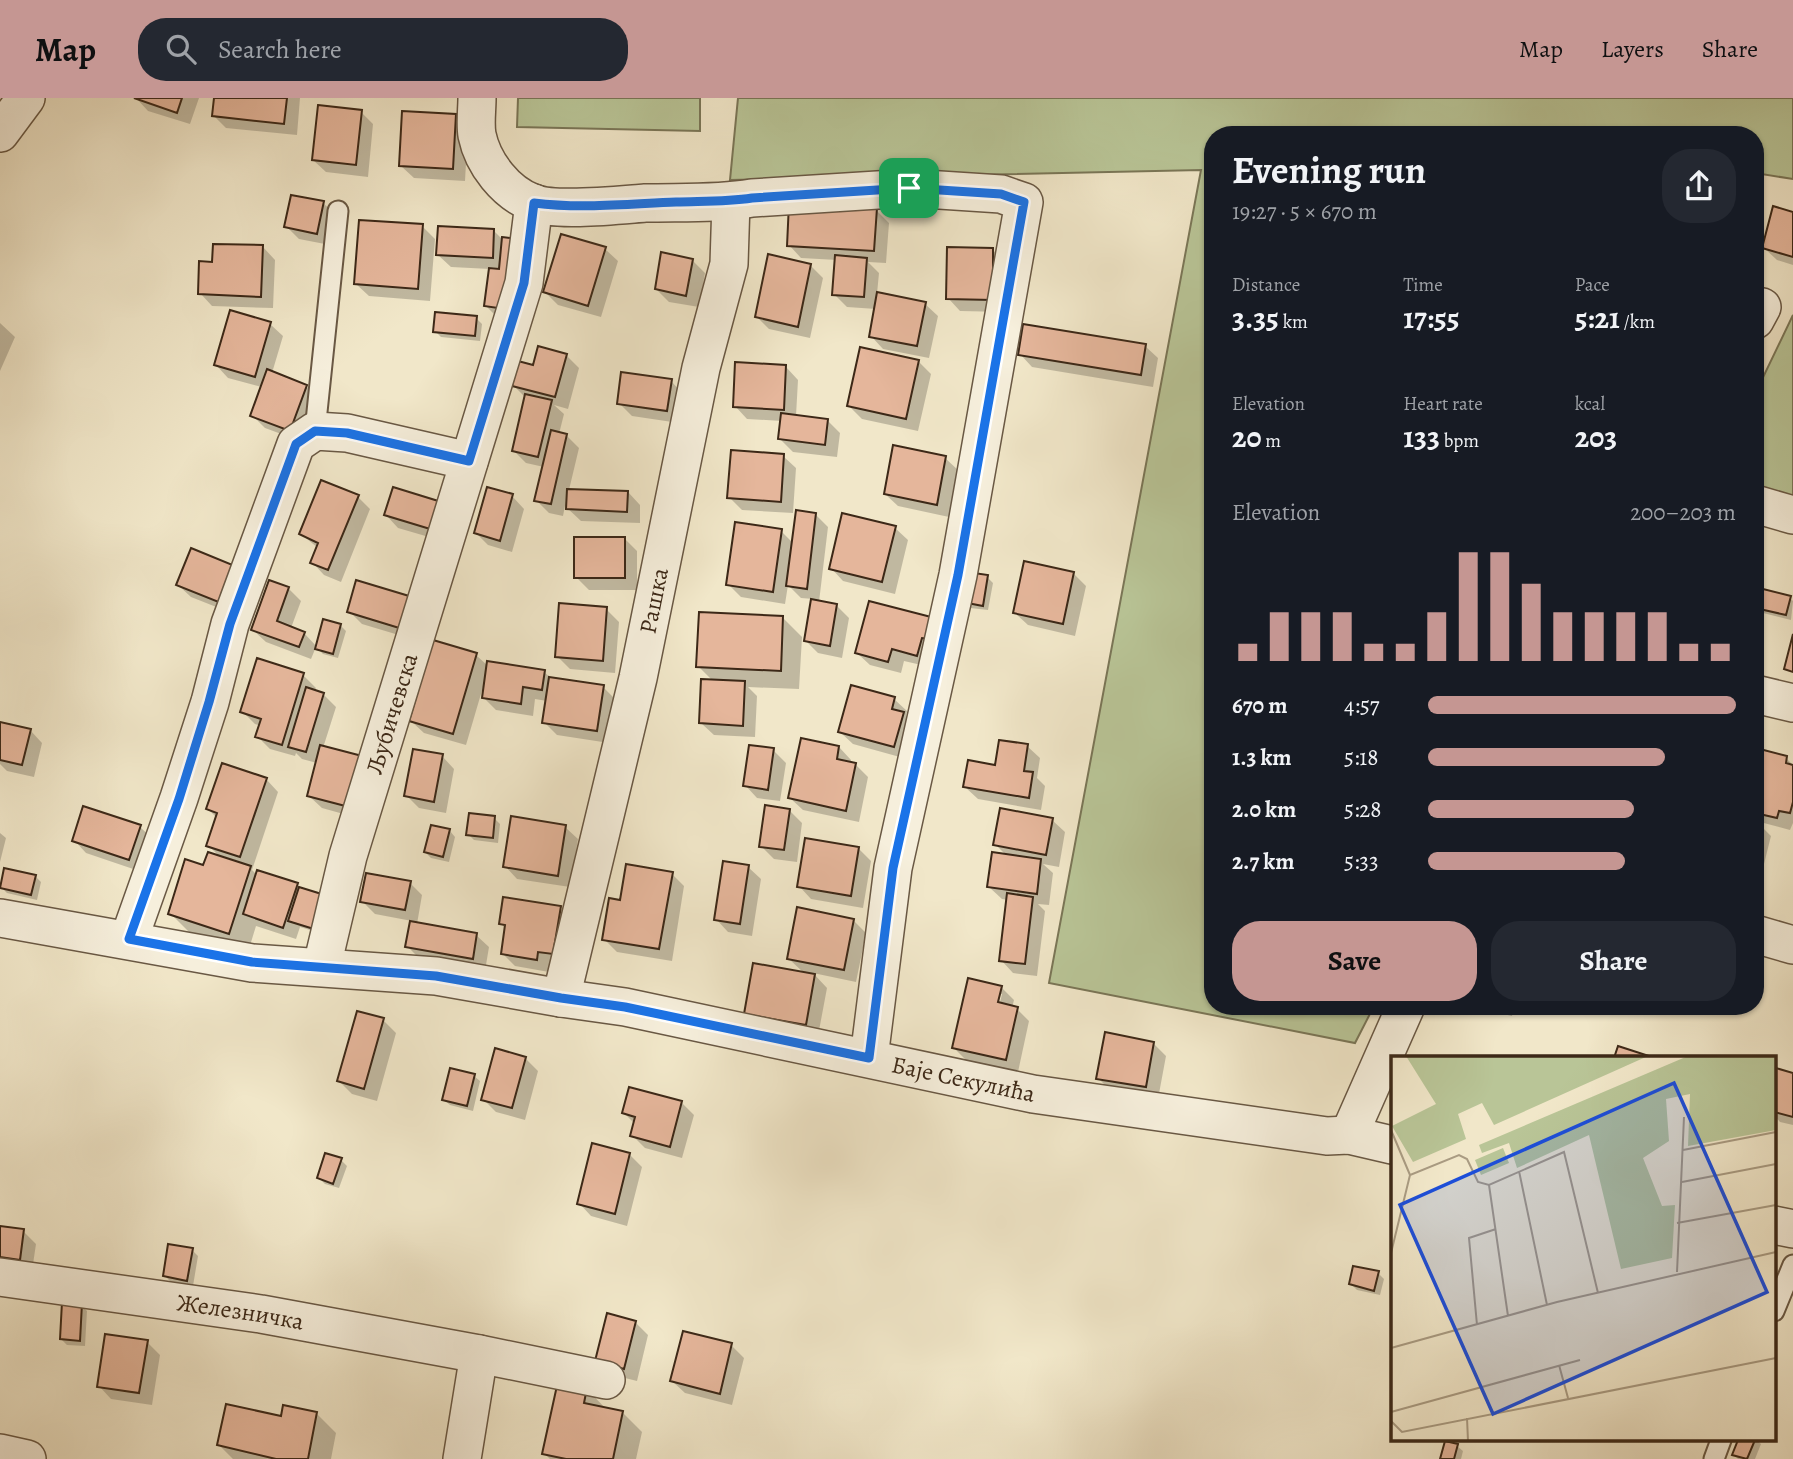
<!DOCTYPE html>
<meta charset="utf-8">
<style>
:root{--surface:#171b24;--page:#242831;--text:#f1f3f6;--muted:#9ea1a6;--accent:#c59692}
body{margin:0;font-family:Alegreya,serif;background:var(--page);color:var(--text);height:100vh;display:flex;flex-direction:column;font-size:26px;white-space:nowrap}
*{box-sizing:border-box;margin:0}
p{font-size:23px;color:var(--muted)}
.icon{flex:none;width:38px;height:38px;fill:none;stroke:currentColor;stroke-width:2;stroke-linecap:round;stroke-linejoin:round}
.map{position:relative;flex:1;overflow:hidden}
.details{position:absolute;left:1204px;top:28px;width:560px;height:889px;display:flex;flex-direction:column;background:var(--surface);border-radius:28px;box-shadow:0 2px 5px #0004}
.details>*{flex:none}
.pin{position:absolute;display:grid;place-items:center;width:60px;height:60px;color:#fff;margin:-30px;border-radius:14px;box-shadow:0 4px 10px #0006}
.round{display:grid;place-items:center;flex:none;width:74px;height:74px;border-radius:28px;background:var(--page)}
.headline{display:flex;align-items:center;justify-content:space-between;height:119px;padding:0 28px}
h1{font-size:38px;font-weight:600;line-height:52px}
.figures{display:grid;grid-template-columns:repeat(3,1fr);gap:10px;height:119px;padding:7px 28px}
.figures div{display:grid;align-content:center}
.figures b{font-size:30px;font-weight:600}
.figures small{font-size:19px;font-weight:400}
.figures p{font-size:19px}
.chart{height:196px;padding:14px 28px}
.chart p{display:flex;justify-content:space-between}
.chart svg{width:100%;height:126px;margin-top:7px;stroke:var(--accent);stroke-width:6}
.primary-button{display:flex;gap:14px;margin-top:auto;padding:14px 28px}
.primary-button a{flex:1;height:80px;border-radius:28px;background:var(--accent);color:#111;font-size:28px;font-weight:600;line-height:80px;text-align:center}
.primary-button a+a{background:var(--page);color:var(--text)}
ul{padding:0 28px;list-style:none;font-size:23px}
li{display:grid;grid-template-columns:112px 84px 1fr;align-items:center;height:52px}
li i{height:18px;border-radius:9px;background:var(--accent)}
header{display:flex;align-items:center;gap:42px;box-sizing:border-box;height:98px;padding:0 35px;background:var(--accent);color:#111}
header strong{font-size:33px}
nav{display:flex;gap:38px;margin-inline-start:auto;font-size:24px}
.search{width:490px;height:63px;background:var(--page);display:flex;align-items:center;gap:18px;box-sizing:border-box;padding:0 24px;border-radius:28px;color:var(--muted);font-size:26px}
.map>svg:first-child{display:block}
.green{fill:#b9c597;stroke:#7a7657;stroke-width:2}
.shadow{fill:#0003;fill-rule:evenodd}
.building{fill:#e5b69b;stroke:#3c2817;stroke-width:2}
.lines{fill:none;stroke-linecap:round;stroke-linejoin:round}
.lane-casing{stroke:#695844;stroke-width:23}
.street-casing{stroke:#695844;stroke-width:40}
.lane{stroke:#f6efdc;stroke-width:19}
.street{stroke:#f6efdc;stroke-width:37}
.route-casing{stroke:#fff;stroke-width:14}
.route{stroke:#1a73e8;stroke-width:9}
.labels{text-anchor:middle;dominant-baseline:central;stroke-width:6;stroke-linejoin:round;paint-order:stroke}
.street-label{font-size:24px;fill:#3c2817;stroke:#f6efdc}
.inset-road{fill:none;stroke:#a99b82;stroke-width:2}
.view{fill:#1d4ed8;fill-opacity:0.15;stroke:#1d4ed8;stroke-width:3.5}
.inset-edge{fill:none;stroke:#3c2817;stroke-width:3.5}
</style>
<header>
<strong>Map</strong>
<div class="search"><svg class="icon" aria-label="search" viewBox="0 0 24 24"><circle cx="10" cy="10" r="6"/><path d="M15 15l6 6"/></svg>Search here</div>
<nav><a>Map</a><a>Layers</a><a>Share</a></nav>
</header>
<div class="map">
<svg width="1793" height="1361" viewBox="0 0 1793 1361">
<rect width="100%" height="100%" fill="#f1e7c9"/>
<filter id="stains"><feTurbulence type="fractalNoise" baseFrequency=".00286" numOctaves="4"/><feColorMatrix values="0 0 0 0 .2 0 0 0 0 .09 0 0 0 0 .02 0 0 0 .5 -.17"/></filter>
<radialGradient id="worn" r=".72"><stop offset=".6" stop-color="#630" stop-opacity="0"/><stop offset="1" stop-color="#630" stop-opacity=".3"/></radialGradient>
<path class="green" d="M518,0H700V33L517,29Z
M738,0H1793V81L1755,75V37H1213V908H1374L1355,945L1049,885L1201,72L730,82Z
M1793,217V399L1755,387V296Z"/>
<path class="shadow" d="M136,0H199L190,26L148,13Z
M215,0H300L297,37L226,30L214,18Z
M361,14L373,26L368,79L326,74L313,62Z
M456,18L468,30L465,83L414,80L401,68Z
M323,105L336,117L330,147L299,141L286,128Z
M876,112L889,125L886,165L868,164L879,175L877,196L925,206L938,218L929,260L883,251L871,238L876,211L847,209L834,196L837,162L801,160L789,147Z
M1793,115V167L1777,162L1764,150Z
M422,128L435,141L430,203L369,198L356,186Z
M494,133L502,141L519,143L499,221L486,208L490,171L451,169L438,157Z
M263,149L275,162L273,210L212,208L200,195L213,165Z
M605,151L618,163L601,219L558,207L545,194Z
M993,152L1005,165V214L960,213L948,200Z
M692,162L705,175L699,209L669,204L656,191Z
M810,167L823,180L810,240L769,231L757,219Z
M476,220L482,226L480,243L441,239L435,233Z
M0,225L15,239L0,273Z
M270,226L283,238L272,275L306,288L319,301L303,344L265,330L252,317L262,289L228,280L216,267Z
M1145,248L1158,260L1153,289L1032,269L1020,256Z
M566,257L579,270L568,311L554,307L564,316L559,336L566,337L579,350L569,392L628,394L640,407V425L581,423L565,408L563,418L549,415L536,402L544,369L526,365L514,353L526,300L513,287L534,269Z
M918,263L931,276L918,333L862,321L849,308Z
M786,269L798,282L796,318L827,322L840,335L837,359L793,354L780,341L782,323L747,321L735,308Z
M671,283L683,296L679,325L632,318L619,305Z
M783,358L796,370L793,415L742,412L729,399Z
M945,360L958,372L949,419L898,408L885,396Z
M394,391L453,446L398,430L386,417Z
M512,398L524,411L512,454L488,447L476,435Z
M358,399L370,411L341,484L324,477L312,464L318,450L301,436Z
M816,417L828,429L819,504L837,508L849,520L842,560L818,555L805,542L813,501L801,500L788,487L785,506L741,499L728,486L781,433L793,445Z
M895,430L908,442L895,496L843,483L831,470Z
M624,440L637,453V492H589L576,479Z
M192,452L234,516L191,499L178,487Z
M1073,475L1086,488L1075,538L1028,527L1015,515Z
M987,479L993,485L988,512L970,510L964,504Z
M357,484L422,544L362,526L349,513Z
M288,490L301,503L291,530L304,535L317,549L340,527L346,533L338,560L323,556L316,549L311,561L266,544L253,532Z
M1755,491L1790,500L1793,503L1791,522L1755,513Z
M606,511L619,524L615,575L570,571L557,558Z
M783,520L802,539L799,591L748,589L757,598L755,639L714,637L701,625L713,583L698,568Z
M934,522L930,569L904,563L901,575L870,567L857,555Z
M476,557L488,568L544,574L552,581L603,589L616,602L609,645L557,637L544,624L547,603L535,601L533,618L496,612L484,600L485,590L483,589L466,647L424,635L411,623Z
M303,577L316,590L315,594L323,596L336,609L323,650L365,722L322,710L309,698L317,665L302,661L296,655L295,658L270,651L257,638L261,628L255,626L242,613Z
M894,601L907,613L906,618L915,628L907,661L853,646L840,634Z
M0,626L30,632L42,645L34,679L7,673L0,666Z
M1027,648L1040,660L1037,680L1045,688L1041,712L978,701L965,689Z
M839,649L851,662L850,666L856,667L868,679L859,724L803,712L790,700Z
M773,652L786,665L780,703L757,700L745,687Z
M1757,653L1786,660L1793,667V725L1790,732L1756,723L1771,738L1758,790H1755Z
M442,658L454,671L446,715L419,710L406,697Z
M266,681L278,694L252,772L257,777L297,787L301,791L323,836L300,829L296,841L256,828L248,854L189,834L170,815L204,769L221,760L208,747L217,720L208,711Z
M789,712L802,725L797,764L774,761L761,748Z
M494,720L500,726L498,745L474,742L468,736Z
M1052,722L1065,734L1059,769L1043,766L1053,775L1049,807L1038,806L1045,813L1037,878L1013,875L1001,862L1008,802L1002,801L989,789L1007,758L995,746Z
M140,729L153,741L142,774L86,755L74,742Z
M432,729L450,733L455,739L449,764L431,760L425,754Z
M565,729L578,741L570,789L517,781L505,768Z
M0,735L6,740L0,764Z
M858,750L871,763L863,810L811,801L799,788Z
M748,769L761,781L752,838L728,834L716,821Z
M672,776L684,788L672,863L617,854L604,841L622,804Z
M35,778L41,784L37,802L7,795L1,789Z
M410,785L422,797L417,826L476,837L489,849L485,873L420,861L407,848L412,823L375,816L362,803Z
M560,810L573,822L566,868L550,865L549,874L515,868L503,856L506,831L501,825Z
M853,822L866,835L856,884L813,875L827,890L818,938L746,915L804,875L789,861Z
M1001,889L1014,902L1012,910L1017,911L1029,923L1018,974L967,963L954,950ZM998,896H1002L998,913H995Z
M1469,908H1514L1512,918Z
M383,922L396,935L377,1003L352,996L339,983Z
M1153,945L1166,958L1158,1001L1111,993L1098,980Z
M525,960L538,973L525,1022L496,1014L483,1001Z
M1778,973L1793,976V1027L1780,1024L1774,1017V988Z
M474,978L480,983L473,1013L450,1007L444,1002Z
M682,1005L694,1017L682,1060L645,1050L632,1037L635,1026L624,1015Z
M630,1057L642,1069L627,1128L591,1118L579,1105Z
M341,1062L347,1068L339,1090L325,1086L319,1080Z
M0,1129L23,1133L36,1146L32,1173L0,1169Z
M192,1152L198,1158L193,1188L171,1184L165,1178Z
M1378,1175L1384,1181L1380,1197L1357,1192L1351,1186Z
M81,1207L87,1213L85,1248L67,1247L61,1241Z
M635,1224L648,1237L637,1283L609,1276Z
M147,1244L160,1257L152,1307L111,1301L99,1288Z
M731,1247L744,1260L732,1307L685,1295L672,1283Z
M587,1291L606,1311L623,1315L642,1334L636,1361H550L544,1355Z
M317,1316L336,1335L331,1361H233L219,1347L282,1320Z
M1740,1342H1756L1761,1346L1755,1361H1738L1734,1357Z
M1457,1348L1463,1353L1461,1361H1442Z"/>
<path class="building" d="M134,0H182L177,15Z
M214,0H287L284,26L212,18Z
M318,7L362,12L356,67L312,62Z
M402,13L456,16L453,71L399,68Z
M291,97L324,103L317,136L284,129Z
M789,105L877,110L874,153L787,148Z
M1773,108L1793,114V159L1762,150Z
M359,122L423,126L418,191L354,186Z
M438,128L494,131L493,160L436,157Z
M561,136L606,149L588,208L543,194Z
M502,139L520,141L512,212L484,208L489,170L499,171Z
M213,146L263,147L261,199L198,196L199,163L212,164Z
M947,149L993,150V202L946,201Z
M661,154L693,161L686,198L655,191Z
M768,156L811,166L798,229L755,219Z
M835,157L867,160L864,199L832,197Z
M877,194L926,204L917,248L869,239Z
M230,212L271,224L255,279L214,267Z
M435,214L477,218L475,238L433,234Z
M1023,226L1146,246L1141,277L1018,257Z
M538,248L567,256L555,299L512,288L518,263L533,267Z
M860,249L919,262L906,321L847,308Z
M735,264L786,267L784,312L733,309Z
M267,271L307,287L290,333L250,318Z
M621,274L672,281L667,313L617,306Z
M525,296L552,302L538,359L512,353Z
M781,315L828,321L825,347L778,341Z
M551,332L567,336L551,406L534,403Z
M893,347L946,358L937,407L884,396Z
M731,352L784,356L781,404L727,400Z
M321,382L359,397L328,472L310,465L318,445L299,436Z
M393,389L448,406L440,434L384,417Z
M487,389L513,396L500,443L474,435Z
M567,391L628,393L627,414L566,411Z
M796,412L816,415L807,491L786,488Z
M842,415L896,428L882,484L829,471Z
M735,424L782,431L773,494L726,487Z
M574,439H625V480H574Z
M191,450L235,468L221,505L176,487Z
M1024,463L1074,474L1063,526L1013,515Z
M967,474L988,477L983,508L962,504Z
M269,482L289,489L277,523L305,534L299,549L251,532Z
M356,482L419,501L409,533L347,514Z
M1755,489L1791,498L1786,517L1755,510Z
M811,501L837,506L830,548L804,543Z
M869,503L935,520L930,541L922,540L917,558L892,551L888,564L855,555Z
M559,505L607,509L603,563L555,559Z
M699,514L783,518L781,573L696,569Z
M323,521L341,526L333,556L315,551Z
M1793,536V574L1784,571Z
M433,542L477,555L453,636L409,623Z
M257,560L304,575L282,647L255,639L261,621L240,614Z
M487,563L545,572L542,592L523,589L521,606L482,600Z
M549,579L604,587L597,633L542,625Z
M701,581L745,583L743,628L699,625Z
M851,587L895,599L892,611L904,614L894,649L838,634Z
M306,589L324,595L306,654L288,649Z
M0,624L31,631L22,667L0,662Z
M801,640L839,648L837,661L856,665L846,713L788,700Z
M999,642L1028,646L1024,673L1033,674L1029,700L963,689L968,662L995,667Z
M320,647L366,659L353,710L307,698Z
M749,647L774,650L768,692L743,688Z
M1756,650L1787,658L1786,665L1793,667V704L1790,715L1779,713L1777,720L1755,715Z
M413,651L443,656L434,704L404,698Z
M222,665L267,680L240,759L206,748L217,715L206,711Z
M765,707L790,711L784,752L759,749Z
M83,708L141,727L129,762L72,743Z
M1000,710L1053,720L1046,757L993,747Z
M469,715L495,718L493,740L466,737Z
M511,718L566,727L558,778L503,769Z
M431,727L450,731L443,759L424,754Z
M805,740L859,749L851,798L797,789Z
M208,754L251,768L229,836L168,816L185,761L203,767Z
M992,754L1041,761L1037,796L987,789Z
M723,763L749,767L740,826L714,822Z
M626,766L673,774L659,851L602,842L609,800L620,802Z
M4,770L36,777L31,797L0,790Z
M257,772L298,785L283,830L243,816Z
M366,775L411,783L405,812L360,804Z
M299,789L328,798L317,832L288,823Z
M1007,795L1033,799L1025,866L999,863Z
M503,799L561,808L553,856L538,854L537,862L501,856L505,827L499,826Z
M797,809L854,821L844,872L787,861Z
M410,823L477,835L473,861L405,849Z
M753,865L815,876L806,927L744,916Z
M968,880L1002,888L998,904L1018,909L1006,962L952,950Z
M357,913L384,920L364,991L337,983Z
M1105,934L1154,944L1146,989L1096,981Z
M1618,948L1655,960H1614Z
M495,950L526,959L512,1010L481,1002Z
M450,970L475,976L467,1008L442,1002Z
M1776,970L1793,975V1019L1774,1014V981Z
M629,989L682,1003L670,1049L630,1038L635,1019L622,1015Z
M592,1045L630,1055L615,1116L577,1106Z
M325,1055L342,1060L333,1086L317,1080Z
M0,1128L24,1131L20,1162L0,1159Z
M168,1146L193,1150L187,1183L163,1178Z
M1353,1168L1379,1173L1374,1193L1349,1186Z
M62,1204L82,1205L80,1243L60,1241Z
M607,1215L636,1223L624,1271L595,1263Z
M683,1233L732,1245L720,1296L670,1283Z
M105,1236L148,1242L139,1295L97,1289Z
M558,1283L587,1290L584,1305L623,1313L613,1361H566L542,1356Z
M226,1306L281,1318L283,1307L317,1314L308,1361H276L217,1347Z
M1738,1342H1755L1747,1361L1732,1357Z
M1445,1343L1458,1346L1454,1361H1440Z"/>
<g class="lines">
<g class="lane-casing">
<path id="lane" d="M315,333L338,113
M1774,1213L1793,1167
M1714,1361L1721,1342"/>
</g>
<g class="street-casing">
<g id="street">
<path d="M477,0C477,12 475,26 477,37C483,66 506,95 533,105C556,114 619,107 645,105C681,104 717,106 752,100L909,90L1001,96L1024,104L958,477L893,770L869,960"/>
<path d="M0,35L26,0"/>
<path d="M1755,222L1762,209"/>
<path d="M1755,406L1793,417"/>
<path d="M1755,596L1793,605"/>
<path id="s1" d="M0,820L252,865L436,878L561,900L625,909L1033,996L1327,1038L1349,1037L1392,1047"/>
<path d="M1755,836L1793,847"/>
<path d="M129,841L179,700L210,604L230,526L296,346L315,333L347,335L469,363"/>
<path id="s2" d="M322,868L348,758L524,185L534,105"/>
<path id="s3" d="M561,900L638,580L701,270L729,166L731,104"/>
<path d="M1349,1037L1406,908"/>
<path d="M1774,1127L1793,1131"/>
<path id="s4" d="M0,1179L261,1216L479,1256L606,1282"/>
<path d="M0,1355L27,1361"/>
<path d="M462,1361L479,1256"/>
</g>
</g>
<use href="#lane" class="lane"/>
<use href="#street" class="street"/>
</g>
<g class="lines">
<g class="route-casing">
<path id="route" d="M909,90L1001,96L1024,104L958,477L893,770L869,960L625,909L561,900L436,878L252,864L129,841L179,701L209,604L230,526L296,346L315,333L347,335L469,363L524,185L534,105C581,111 628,106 676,104C701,103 726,104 752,100Z"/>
</g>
<use href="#route" class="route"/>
</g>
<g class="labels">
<g class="street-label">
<text stroke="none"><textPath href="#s3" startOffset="408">Рашка</textPath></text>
<text stroke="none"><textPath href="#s2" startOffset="262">Љубичевска</textPath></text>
<text stroke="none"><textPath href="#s1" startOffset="978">Баје Секулића</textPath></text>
<text stroke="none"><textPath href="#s4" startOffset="243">Железничка</textPath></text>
</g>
</g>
<g transform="translate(1391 958)">
<rect width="385" height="385" fill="#f1e7c9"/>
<path d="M15,0H257L103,69L91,47L67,58L75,83L22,106L1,70L45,48ZM297,0H385V74L297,90L299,38L275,43L278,85L252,102L271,150L284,149L281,202L230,213L198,79L126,112L118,87L91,97L88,89ZM112,92L118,107L90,119L84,104Z" fill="#b9c597"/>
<path class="inset-road" d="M0,74L19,119M292,94L385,76M128,115L156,249M291,126L385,108M98,129L117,260M286,167L385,149M0,197L19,119L68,99L76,103L87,126L98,129L173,96L207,237M286,216L293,61M86,269L78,182L105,173M0,292L166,246L385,196M168,309L177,342M0,356L189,304M76,362L77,385M0,365L11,376L385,302"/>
<path class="view" d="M283,27L376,236L102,358L9,149Z"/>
<rect width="385" height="385" class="inset-edge"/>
</g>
<rect width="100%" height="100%" filter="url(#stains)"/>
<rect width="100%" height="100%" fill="url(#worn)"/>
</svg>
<div class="pin" style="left:909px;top:90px;background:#1e9e55"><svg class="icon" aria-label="arrive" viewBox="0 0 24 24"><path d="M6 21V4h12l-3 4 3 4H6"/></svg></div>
<section class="details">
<div class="headline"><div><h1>Evening run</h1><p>19:27 · 5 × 670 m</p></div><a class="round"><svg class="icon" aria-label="share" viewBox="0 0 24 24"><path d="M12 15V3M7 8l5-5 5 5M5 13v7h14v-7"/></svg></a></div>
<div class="figures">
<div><p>Distance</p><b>3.35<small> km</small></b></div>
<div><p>Time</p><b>17:55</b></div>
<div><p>Pace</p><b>5:21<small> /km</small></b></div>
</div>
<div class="figures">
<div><p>Elevation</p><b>20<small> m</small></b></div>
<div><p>Heart rate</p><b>133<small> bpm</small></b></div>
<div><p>kcal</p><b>203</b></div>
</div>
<div class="chart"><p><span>Elevation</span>200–203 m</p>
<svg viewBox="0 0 160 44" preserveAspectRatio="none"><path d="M5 44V38M15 44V27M25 44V27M35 44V27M45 44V38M55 44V38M65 44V27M75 44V6M85 44V6M95 44V17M105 44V27M115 44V27M125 44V27M135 44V27M145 44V38M155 44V38"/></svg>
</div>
<ul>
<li><b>670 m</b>4:57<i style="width:100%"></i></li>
<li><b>1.3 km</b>5:18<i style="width:77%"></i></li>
<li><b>2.0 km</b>5:28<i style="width:67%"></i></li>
<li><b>2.7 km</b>5:33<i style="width:64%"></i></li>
</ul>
<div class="primary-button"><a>Save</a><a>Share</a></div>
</section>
</div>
